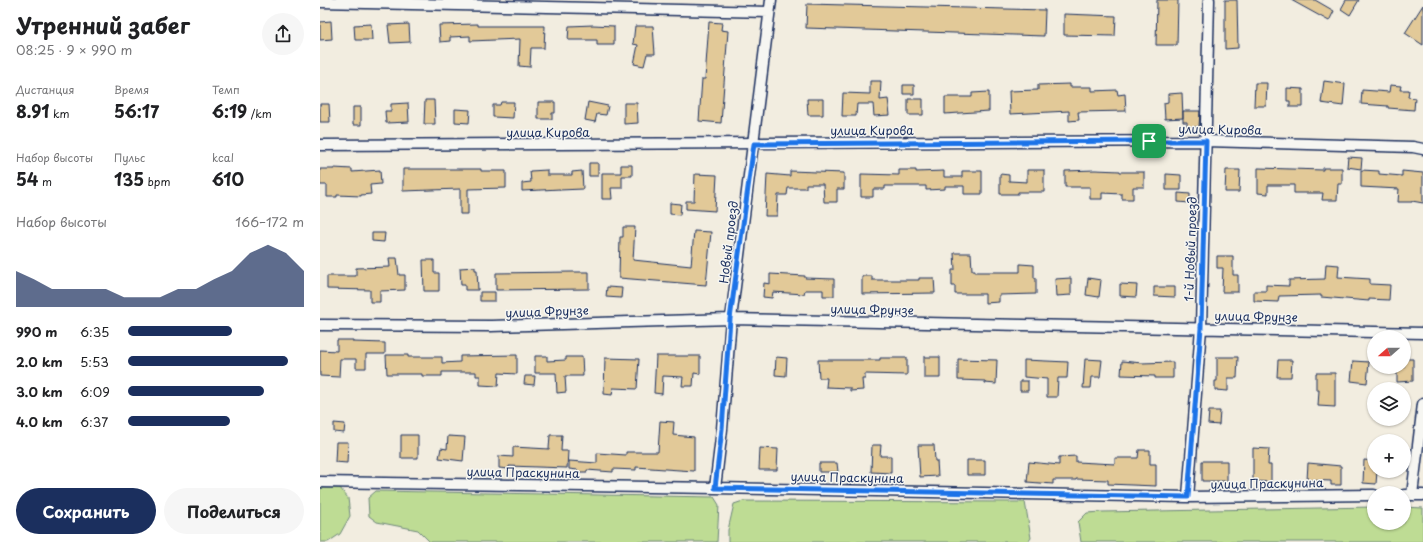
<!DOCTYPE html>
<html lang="ru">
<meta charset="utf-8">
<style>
:root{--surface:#fff;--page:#f6f6f6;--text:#202124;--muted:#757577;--accent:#1b2f5e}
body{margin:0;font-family:"Playpen Sans",sans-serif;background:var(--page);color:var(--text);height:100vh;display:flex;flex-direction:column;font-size:15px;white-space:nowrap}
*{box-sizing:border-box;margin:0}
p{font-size:13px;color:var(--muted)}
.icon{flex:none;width:22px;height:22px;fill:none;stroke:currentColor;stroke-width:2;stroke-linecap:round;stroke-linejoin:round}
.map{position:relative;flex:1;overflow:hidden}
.side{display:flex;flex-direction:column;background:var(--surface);width:320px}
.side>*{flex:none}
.needle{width:26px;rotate:249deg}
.fabs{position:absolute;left:1047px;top:330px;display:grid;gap:8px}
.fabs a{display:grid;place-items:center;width:44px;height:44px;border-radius:50%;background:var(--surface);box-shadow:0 1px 3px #0004;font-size:20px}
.pin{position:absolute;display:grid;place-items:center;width:34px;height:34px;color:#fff;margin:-17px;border-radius:8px;box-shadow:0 2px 6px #0006}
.round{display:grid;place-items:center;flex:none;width:42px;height:42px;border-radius:21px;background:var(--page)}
.overview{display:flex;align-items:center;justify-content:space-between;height:68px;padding:0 16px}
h1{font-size:22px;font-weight:700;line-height:30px}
.figures{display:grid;grid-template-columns:repeat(3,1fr);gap:6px;height:68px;padding:4px 16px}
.figures div{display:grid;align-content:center}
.figures b{font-size:17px;font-weight:700}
.figures small{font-size:11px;font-weight:400}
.figures p{font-size:11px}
.chart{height:112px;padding:8px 16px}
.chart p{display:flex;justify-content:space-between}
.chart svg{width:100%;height:72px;margin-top:4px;fill:var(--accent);opacity:.7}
.cta{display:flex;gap:8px;margin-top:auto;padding:8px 16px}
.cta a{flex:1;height:46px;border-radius:24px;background:var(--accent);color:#fff;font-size:16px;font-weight:700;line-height:46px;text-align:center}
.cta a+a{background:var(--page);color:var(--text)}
ul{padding:0 16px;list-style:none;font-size:13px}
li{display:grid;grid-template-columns:64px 48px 1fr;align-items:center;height:30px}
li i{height:10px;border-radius:5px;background:var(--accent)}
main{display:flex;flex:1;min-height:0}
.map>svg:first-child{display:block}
.green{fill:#bedc94;stroke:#6c8679}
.building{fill:#e2c998;stroke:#1b2f5e}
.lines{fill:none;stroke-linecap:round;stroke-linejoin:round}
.minor-casing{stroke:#1b2f5e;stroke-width:13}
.minor{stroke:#f6f6f2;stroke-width:10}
.route-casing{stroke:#fff;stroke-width:8}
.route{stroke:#1a73e8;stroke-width:5}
.labels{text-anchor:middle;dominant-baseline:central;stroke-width:3;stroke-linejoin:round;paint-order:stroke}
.street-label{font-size:12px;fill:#1b2f5e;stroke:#f6f6f2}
</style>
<main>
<section class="side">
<div class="overview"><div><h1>Утренний забег</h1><p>08:25 · 9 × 990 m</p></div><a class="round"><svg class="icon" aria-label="share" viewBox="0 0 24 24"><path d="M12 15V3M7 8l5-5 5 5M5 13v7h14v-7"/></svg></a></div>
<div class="figures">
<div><p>Дистанция</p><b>8.91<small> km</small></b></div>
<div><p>Время</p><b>56:17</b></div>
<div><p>Темп</p><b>6:19<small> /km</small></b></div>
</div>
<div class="figures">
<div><p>Набор высоты</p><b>54<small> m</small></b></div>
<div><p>Пульс</p><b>135<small> bpm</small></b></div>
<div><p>kcal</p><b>610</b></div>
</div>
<div class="chart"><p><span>Набор высоты</span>166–172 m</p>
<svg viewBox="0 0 160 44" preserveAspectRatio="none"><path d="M0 44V22L10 27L20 33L30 33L40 33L50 33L60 38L70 38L80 38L90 33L100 33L110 27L120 22L130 11L140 6L150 11L160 22V44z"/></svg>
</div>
<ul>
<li><b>990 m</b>6:35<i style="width:59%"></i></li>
<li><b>2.0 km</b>5:53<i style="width:91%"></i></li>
<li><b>3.0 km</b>6:09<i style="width:77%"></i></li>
<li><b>4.0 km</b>6:37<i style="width:58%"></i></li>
</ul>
<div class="cta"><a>Сохранить</a><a>Поделиться</a></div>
</section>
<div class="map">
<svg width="1103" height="542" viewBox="0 0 1103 542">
<rect width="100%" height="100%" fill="#f2ede0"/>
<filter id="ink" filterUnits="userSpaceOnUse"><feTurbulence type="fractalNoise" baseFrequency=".025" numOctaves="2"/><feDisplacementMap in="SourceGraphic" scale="8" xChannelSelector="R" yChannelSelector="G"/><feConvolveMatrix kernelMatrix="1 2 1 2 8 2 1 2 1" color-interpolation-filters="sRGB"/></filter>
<g filter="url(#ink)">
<path class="green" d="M0,488H20L28,498L30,516L20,534L8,542H0Z
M56,491L394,497L399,505L397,542H110L98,530L57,522L49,516L48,498Z
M423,501L705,502L711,538L708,542H408V530L414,504Z
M1054,507V523H1084V507L1103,508V542H761L758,522L767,513L782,512Z"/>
<path class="building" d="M837,0H858L857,45H836Z
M905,0H917L918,48L905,49Z
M971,0H995L1014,11L1009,21Z
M1026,0H1039L1030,15L1021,9Z
M487,4L725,10L724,36L486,28Z
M1103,5V45L1085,33Z
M744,14L796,16L795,36L744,35Z
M11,21L12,39L0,40V22Z
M389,22L402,23L401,30L408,31L401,123L379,121L382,79H385Z
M51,24L52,40H35L34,25Z
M89,24L90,42L70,43L68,25Z
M158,24V26H225L224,48H211L210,67L199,66L200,39L150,41V36L130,37V41L120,42L119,25Z
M273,25L294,26V45H277V40H248L249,26Z
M315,26H333L335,54H327L324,66L314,64L318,45L313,44Z
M550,81H561L560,100L568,99L570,115L554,116L553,104H537L536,116H522L523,93L550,94Z
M1004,81L1025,84L1023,106L1001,103Z
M935,83H947L946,106H934Z
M750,84V87H772V91L797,90L798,95L805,94L806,111L758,112L759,120L749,121V111L690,114L689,91L718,90V85Z
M583,85H594V94H583Z
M1070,85L1081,86L1080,90H1089L1088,97L1095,98L1094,110L1068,108V106L1041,104L1042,90L1069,92Z
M967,88L983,89V107H970V101H967Z
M669,92V111L625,114V97H652V93Z
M862,93L863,118L845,119L844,103L848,102V94Z
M487,99H503V115H488Z
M588,99H603V115H588Z
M105,100H114L115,124H104Z
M181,102H194L193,118L173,117V105H180Z
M218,102H235V113H232V119H218Z
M268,102L288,106L286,115L277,114L275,122L265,120Z
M88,103L89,122L66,123L65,111H71V104Z
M304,103H317L318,123L304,124Z
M0,104H9L10,122H0Z
M33,107H41V125H33Z
M135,109L150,110L149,123L135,122Z
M863,111H880L879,127H867V122H863Z
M1028,157L1042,158L1041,169L1027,167Z
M269,163H278V176H269Z
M301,165H312V176H302V188H291L292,199H282V173H301Z
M14,168L32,169V172L60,170L61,184L50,185L51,194L41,195V196L17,195V197H7V185H0V169H14Z
M938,168L1003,170V168H1022V184H1018L1017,200H1002L1003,193H974V185H948V194L938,193Z
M83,169H161V171H186V188L148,189V214H140V189L83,191Z
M227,170V175H252V172L262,171L263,189L240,190V189L202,191V183L211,182L210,171Z
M579,170H596V172L624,171V177H642V171H662V194H644V186H625V189L606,190V186H565V189H553V197H541V174L579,175Z
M707,170H724V192H698V194H680V174L689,175V181L707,182Z
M775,170L800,171V172H824V187H813V199H802V194L782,193V199H770V187H745V171Z
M906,170H920L919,192H905Z
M1041,170L1059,171V174L1082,176V171L1103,173V203L1092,201V202H1078L1079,189L1041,187Z
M470,171L524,173V189H517V202H504L503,184H486V188H468L467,195H458L457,216H445L447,174L470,176Z
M375,174L397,175L395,211L366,209V201H374Z
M846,174L861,175V190H846Z
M858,193L870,194V203L858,202Z
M350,203L361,204L360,215L350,214Z
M303,227H315L313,260L371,266L374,231L391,232L386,285L299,278L300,237H303Z
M52,233H65L64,242L52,241Z
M634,253H651L652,270H655V272H700V264L714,265V278H716V294L679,295V302L665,303V294H635V286H632V270H635Z
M897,256H913V275H918V292H902L903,268H897Z
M69,258H77L79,275H85V290L60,291V302H50V290L7,289V276H36V268L70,267Z
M103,260H114V273H119V291H104Z
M1006,264L1019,265L1018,277L1050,279V284L1070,285L1069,300L1049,299V301L1001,297V295L959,296L958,302L934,301V291H946V285L969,286V280L1005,279Z
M155,267V270H157L158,290H145V285H141L140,268Z
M252,272H269V289L176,290V273Z
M450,274L485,276V278L514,279V296H503V290H485L484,294L453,292L452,298L443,297L444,283L450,284Z
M542,276H552V280H599V278H614L615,293L542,294Z
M751,278V295L736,296L735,279Z
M768,278L781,280L779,297L766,295Z
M800,284L817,285L816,297L800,296Z
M287,287L302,288L301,298L286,297Z
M834,287H855V297L834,296Z
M160,292H175V301H160Z
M17,340H33V342L65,343V354H46V368H36V359H20L19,377L0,376V350L17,351Z
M66,355H88V357H122V363L140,362V356L197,355V374L179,373L178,386L160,385V376H156V372H122V376H102V374H67Z
M215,356H227V361L246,360V357H262L263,376H245L246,392L237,393L236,373H215Z
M336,356H380V374L374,373L373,386H362L363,377L343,376L342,394L334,393Z
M456,357L467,358L466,376L455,375Z
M604,357H620V378H604Z
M897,357H918L917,378H908V391L895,390V381H897Z
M285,358L319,359L317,389L293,388L292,395L284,394Z
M560,358H587V375L545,374V379H542L543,390L530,391V388L506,387L507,378H499L498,360H560Z
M638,359L677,360L676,384L665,383V381L638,380Z
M765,359L782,360L780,377H772L771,388H763Z
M1084,359H1093V381L1077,382V368L1084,367Z
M704,360L748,362L747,378H738L737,397H727V379L704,377Z
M958,360H972L971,377H957Z
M802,361L822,363L853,362V378H835V376L801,375Z
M1033,361L1049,362L1047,383L1031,381Z
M996,373H1015V407L998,406L999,390H996Z
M205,376H215L214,385L204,384Z
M700,381H708V391H700Z
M889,411H900L899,425L888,424Z
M340,421L354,422L353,435L374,437V471L316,467V470L293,469V472L267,470V472H258V470L249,469V461L277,463V453L306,455V452H338Z
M14,423L25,424L24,433L14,432Z
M81,435H98V458H81Z
M230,435H242L241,451H248L247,468L189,466V469L179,468V456L193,457V447L229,449Z
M128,436L145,437L143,461L119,458L121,448L127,449Z
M16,442H28L27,463L15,462Z
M552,445H561L560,456H571V473L551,472Z
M598,445H614L615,461H617L618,476L600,477Z
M440,448L458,449L457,470H439Z
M933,448L949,449L948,465H951V482L933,481Z
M819,450H830V464H836V486L788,484V480L756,479V480H733V484L707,482L709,462L739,465V457L756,456V462L795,464V458H818Z
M647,460H665V475H647Z
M1044,460L1054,461V471H1057L1056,484L1043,483Z
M882,461H907V481H882Z
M499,463H517L518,472H499Z
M988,463L1021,466V485H1011V481L987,480Z"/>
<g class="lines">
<g class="minor-casing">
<path id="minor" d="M0,2L449,12
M0,145L886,141L1093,147L1103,149
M0,325L171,326L411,319L1103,333
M0,482L395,488L868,497L1054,495
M395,488L402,429L411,319L451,0
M1084,495H1103
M1092,495L1103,404
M868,497L881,328L889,0"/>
</g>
<use href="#minor" class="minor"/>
</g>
</g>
<g class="lines" filter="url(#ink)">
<g class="route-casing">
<path id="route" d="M829,141H886L881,328L868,497L395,488L402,429L410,319L434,144Z"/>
</g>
<use href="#route" class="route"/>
</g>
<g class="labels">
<g class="street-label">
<text transform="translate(900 129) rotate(1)">улица Кирова</text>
<text x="552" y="130">улица Кирова</text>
<text x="228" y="132">улица Кирова</text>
<text transform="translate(408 242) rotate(-83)">Новый проезд</text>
<text transform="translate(870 249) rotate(-88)">1-й Новый проезд</text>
<text transform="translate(552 309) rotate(1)">улица Фрунзе</text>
<text transform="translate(227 311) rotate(-2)">улица Фрунзе</text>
<text transform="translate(936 316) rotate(1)">улица Фрунзе</text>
<text transform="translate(203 472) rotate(1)">улица Праскунина</text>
<text transform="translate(527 477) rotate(1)">улица Праскунина</text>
<text transform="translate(947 483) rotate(-1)">улица Праскунина</text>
</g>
</g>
</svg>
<div class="fabs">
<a><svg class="needle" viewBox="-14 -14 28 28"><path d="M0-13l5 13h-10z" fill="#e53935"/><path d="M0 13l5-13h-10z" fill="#757577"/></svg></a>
<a><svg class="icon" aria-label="layers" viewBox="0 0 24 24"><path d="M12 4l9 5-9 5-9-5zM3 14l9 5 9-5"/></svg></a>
<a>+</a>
<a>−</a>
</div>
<div class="pin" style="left:829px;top:141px;background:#1e9e55"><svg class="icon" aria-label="arrive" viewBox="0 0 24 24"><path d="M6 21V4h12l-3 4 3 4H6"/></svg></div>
</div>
</main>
